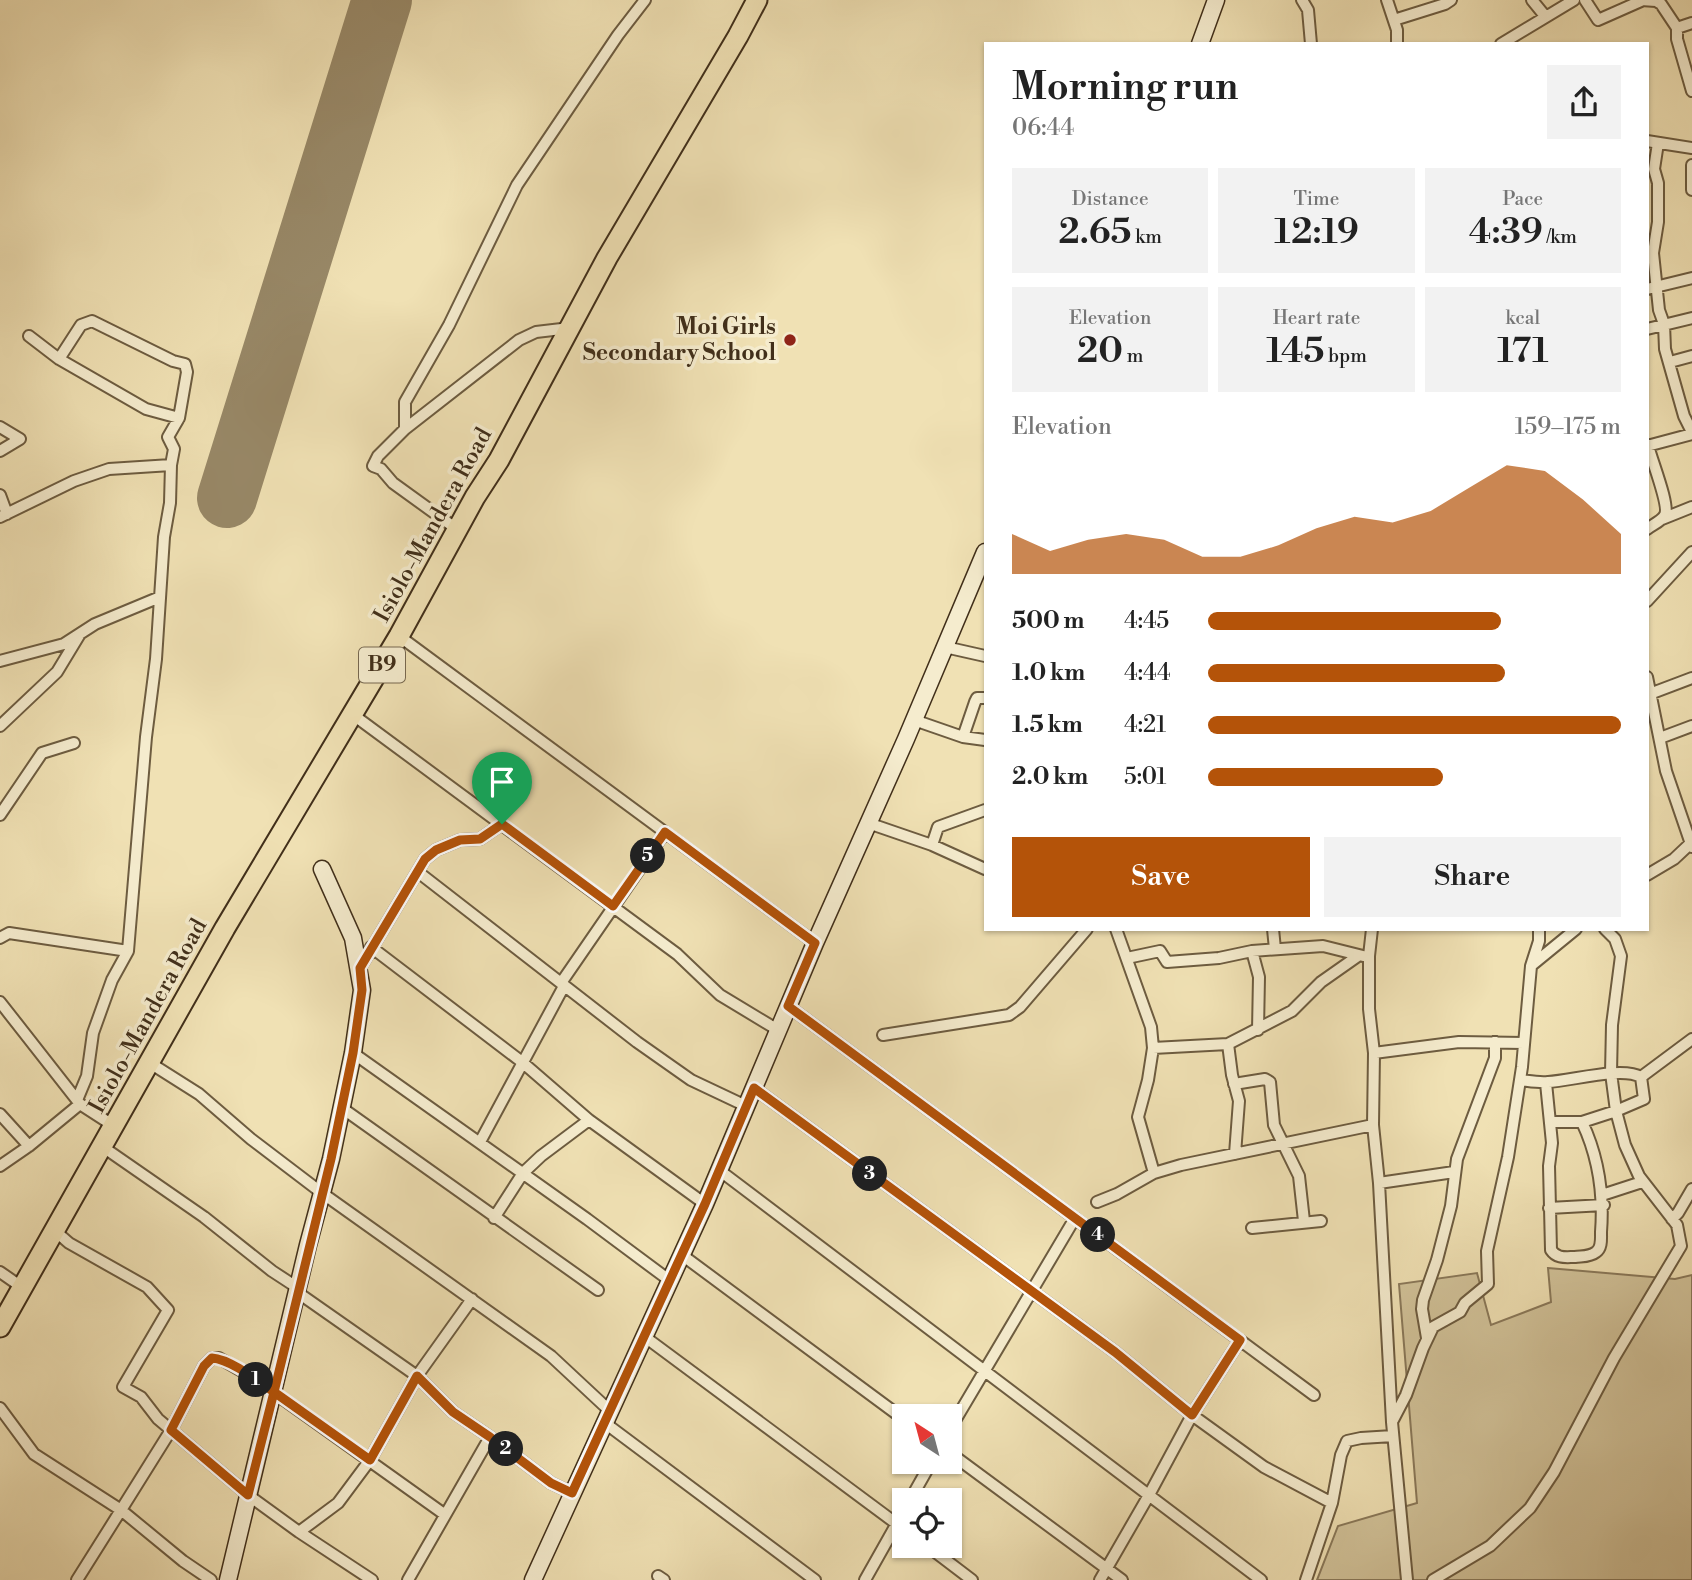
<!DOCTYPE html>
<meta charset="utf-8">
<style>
:root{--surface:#fff;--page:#f2f2f2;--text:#222;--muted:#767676;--accent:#b45309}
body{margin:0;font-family:"Libre Bodoni",serif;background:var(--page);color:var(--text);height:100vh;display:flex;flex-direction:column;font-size:26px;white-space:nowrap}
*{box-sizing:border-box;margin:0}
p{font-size:23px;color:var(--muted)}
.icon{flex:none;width:38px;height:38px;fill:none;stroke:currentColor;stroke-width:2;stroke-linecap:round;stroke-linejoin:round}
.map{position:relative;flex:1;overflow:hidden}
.details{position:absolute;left:984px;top:42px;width:665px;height:889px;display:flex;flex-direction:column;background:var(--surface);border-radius:0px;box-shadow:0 2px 5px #0004}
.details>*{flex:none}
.needle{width:46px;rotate:324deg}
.fabs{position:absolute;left:892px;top:1404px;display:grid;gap:14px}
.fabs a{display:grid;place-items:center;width:70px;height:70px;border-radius:0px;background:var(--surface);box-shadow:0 2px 5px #0004;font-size:35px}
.pin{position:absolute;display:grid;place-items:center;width:60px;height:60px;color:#fff;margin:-72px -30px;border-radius:50% 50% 50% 0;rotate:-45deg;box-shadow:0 0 7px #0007}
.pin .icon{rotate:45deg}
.km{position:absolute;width:35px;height:35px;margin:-18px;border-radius:50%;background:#222;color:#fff;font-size:19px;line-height:35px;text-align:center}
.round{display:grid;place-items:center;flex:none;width:74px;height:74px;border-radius:0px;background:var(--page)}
.head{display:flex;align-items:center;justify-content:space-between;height:119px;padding:0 28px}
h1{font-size:38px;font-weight:600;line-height:52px}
.metrics{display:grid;grid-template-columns:repeat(3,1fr);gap:10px;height:119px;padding:7px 28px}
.metrics div{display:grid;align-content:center;border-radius:0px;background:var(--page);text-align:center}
.metrics b{font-size:35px;font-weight:600}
.metrics small{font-size:19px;font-weight:400}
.metrics p{font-size:19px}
.chart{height:196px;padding:14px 28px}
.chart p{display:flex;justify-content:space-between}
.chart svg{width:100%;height:126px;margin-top:7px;fill:var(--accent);opacity:.7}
.cta{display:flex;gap:14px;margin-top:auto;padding:14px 28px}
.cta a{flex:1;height:80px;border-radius:0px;background:var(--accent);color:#fff;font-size:28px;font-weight:600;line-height:80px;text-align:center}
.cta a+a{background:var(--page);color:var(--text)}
ul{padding:0 28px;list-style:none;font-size:23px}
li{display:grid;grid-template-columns:112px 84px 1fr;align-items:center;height:52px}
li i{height:18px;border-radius:9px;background:var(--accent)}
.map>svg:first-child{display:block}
.green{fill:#d2c39a;stroke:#8a795a;stroke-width:2}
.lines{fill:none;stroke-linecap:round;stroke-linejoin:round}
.runway{stroke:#988867;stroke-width:60}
.street-casing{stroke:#6d5c40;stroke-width:14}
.secondary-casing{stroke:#412f1a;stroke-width:19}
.highway-casing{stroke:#412f1a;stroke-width:23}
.street{stroke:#f5ecce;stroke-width:10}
.secondary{stroke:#f5ecce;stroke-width:16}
.highway{stroke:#f0e1b4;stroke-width:19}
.route-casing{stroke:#fff;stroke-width:14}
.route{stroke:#b45309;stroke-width:9}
.poi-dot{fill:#8f2418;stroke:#f5ecce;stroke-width:2.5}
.labels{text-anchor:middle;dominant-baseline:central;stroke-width:7;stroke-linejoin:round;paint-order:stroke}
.shield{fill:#f5ecce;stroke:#776850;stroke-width:2}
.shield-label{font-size:21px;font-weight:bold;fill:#412f1a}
.poi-label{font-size:23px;font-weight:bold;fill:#412f1a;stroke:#f5ecce;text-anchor:end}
.street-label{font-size:23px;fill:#412f1a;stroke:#f5ecce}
</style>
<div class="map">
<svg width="1692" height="1580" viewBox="0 0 1692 1580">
<rect width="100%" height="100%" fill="#f0e1b4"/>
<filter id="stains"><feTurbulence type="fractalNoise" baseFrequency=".00286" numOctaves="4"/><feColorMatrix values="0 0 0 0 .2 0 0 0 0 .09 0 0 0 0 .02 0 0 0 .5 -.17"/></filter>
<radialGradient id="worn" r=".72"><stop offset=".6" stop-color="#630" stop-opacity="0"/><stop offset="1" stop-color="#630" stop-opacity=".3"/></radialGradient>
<path class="green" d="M1548,1268L1675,1279L1692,1275V1580H1317L1338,1526L1417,1503L1399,1284L1477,1273L1491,1325L1551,1302Z"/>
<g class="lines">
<path class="runway" d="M227,498L382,0"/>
<g class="street-casing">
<path id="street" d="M1302,0L1308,10L1311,44
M1387,0L1397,30V44
M1532,0L1545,16
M1585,0L1598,20L1641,1
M1641,0L1656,1L1661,4L1677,28V39L1692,91
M1394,20L1445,4L1451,0
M1677,28L1692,23
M1501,44L1574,0
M1647,141L1692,148
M1658,143L1654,169L1658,183V222L1653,253L1659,310L1664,324L1665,349L1684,416L1692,432
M1692,165V190
M1647,289L1692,278
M1647,329L1692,318
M29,336L59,359L146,409L179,418L168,437L174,449L171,465L170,503L164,537L156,659L146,737L128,951L112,980L93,1033L87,1076L77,1100
M59,359L81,325L92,321L173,361L185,364L187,372L179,418
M1670,362L1692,356
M0,427L20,439L0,451
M405,429V402L449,325L517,185L618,35L645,0
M1647,446L1692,434
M0,495L7,514
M0,517L74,481L109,469L171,465
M1662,519L1692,507
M1647,529C1652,525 1662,521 1665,515C1670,505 1651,459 1648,445
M458,530L393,483L381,469L373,466L378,456L405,429L519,340L536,332L570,328
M1647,601L1692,552
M399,636L815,943
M945,647L985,656
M0,661L64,644L95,624L160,597
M1647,677L1666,771L1692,847
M1647,695L1692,678
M352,714L677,954L720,995L778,1030
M914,720L963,737L985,740
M0,726L57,672L80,634
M963,737L975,702L977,698H985
M1660,738L1692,726
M0,815L42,753L74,743
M868,823L932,845L985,869
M932,845L938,827L985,810
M418,872L637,1042L691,1080L746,1106
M1647,875L1674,859L1692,842
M1116,929L1151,1027L1153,1048L1148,1080L1138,1117L1154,1173
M1273,929L1275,949
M1372,929L1369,956V1009L1374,1053L1373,1125L1379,1183L1392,1422L1407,1580
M0,938L9,933L128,951
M371,947L522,1062L589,1120L705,1204
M1252,951L1259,977L1258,1030
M1127,958L1160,951L1167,962L1219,958L1252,951L1323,946L1363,956
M1532,965L1576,929
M360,968L425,859L436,850L460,840L480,839L502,824
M561,983L665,832
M0,1002L80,1104L114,1126
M788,1006L1314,1395
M883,1035L1009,1015L1020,1007L1087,929
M1153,1048L1228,1044
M353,1053L587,1219L669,1280
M1374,1053L1459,1042L1524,1043
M150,1063L199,1094L251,1139L322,1193L551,1356L610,1411
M1641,1077L1692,1039
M1520,1080C1529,1081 1539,1083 1548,1082C1571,1081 1622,1066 1641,1077L1644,1099L1616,1111L1582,1122
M1546,1083L1552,1143L1549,1166L1551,1250C1557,1259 1566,1257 1575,1257C1582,1256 1590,1257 1596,1252C1602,1248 1601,1239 1601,1232C1604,1193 1599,1158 1582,1122H1551
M1234,1084L1265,1079L1270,1082L1274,1125L1299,1176L1304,1221
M754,1088L1115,1352L1192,1415L1264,1467L1332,1503
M342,1108L598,1290
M0,1114L29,1146
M480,1142L564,986
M103,1147L204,1217L272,1271L298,1288
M1235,1154L1239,1101L1232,1075L1228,1044L1292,1011L1321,982L1358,956
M0,1166L29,1146L80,1104
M719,1170L1261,1580
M1379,1183L1454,1172
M1602,1195L1642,1182
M1097,1202L1117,1194L1154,1173L1181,1165L1373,1125
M1549,1208L1604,1205
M494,1218L523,1173L541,1156L589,1120
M1672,1219L1678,1213L1692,1189
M1252,1228L1321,1221
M54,1230L69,1243L147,1287L168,1310L123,1387L141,1397L158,1419L248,1495L299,1532L372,1580
M682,1255L905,1420
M0,1272L23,1288
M297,1292L417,1376L453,1412L490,1437L551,1483L572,1493
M645,1337L905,1530
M1427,1338L1422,1309L1423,1300L1437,1260L1451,1206L1457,1159L1495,1058V1042
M0,1408L34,1454L121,1510L77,1580
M1393,1420L1406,1395L1423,1348L1433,1327L1460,1312L1465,1303L1488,1284L1487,1251L1508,1157L1522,1067L1531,966L1539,941V929
M605,1423L815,1580
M950,1429L1075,1218
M950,1453L1122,1580
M910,1500L932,1461
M299,1532L338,1503L370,1460L417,1376L472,1299
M926,1545L972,1580
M658,1576L664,1580
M211,1580L183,1561L121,1510L171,1430L204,1366L212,1358H219L252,1377L444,1514
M408,1580L490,1437
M865,1580L905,1509
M1100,1580L1149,1495L1192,1415L1240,1340
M1306,1580L1332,1503L1341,1455L1347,1441L1361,1438L1393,1436
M1433,1580L1490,1546L1530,1508L1554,1472L1614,1358L1681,1246L1677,1225L1639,1176L1625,1145L1616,1111L1611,1073L1612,1025L1621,956L1615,939L1605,929"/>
</g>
<g class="secondary-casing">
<path id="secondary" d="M1200,44L1216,0
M228,1580L308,1245L331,1159L353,1053L362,990L353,938L322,869
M533,1580L705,1204L815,943L906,739L985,552"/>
</g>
<g class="highway-casing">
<path id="highway" d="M0,1327L225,928L399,636L475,497L499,460L607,258L738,36L757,0"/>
</g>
<use href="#street" class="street"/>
<use href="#secondary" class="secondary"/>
<use href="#highway" class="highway"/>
</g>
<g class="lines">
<g class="route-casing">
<path id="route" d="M502,824L480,839L460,840L436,850L425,859L360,968L362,990L353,1053L331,1159L274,1392C258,1381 230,1359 212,1358L204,1366L171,1430L248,1495L274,1392L370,1460L417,1376L453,1412L490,1437L551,1483L572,1493L705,1204L754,1088L1115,1352L1192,1415L1240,1340L788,1006L815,943L665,832L613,906L502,824"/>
</g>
<use href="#route" class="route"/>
</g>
<circle class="poi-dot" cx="790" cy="340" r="7"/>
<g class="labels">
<rect class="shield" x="359" y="647.5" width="46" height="35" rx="5"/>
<g class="shield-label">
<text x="382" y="665">B9</text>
</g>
<g class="poi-label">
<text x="776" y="327">Moi Girls<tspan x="776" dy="26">Secondary School</tspan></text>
</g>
<g class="street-label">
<text transform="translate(433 525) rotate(-61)">Isiolo-Mandera Road</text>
<text transform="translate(148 1016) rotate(-61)">Isiolo-Mandera Road</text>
</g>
</g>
<rect width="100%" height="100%" filter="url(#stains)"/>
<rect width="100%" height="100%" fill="url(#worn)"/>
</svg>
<div class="fabs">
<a><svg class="needle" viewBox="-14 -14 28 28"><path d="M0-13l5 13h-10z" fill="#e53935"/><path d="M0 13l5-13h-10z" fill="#767676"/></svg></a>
<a><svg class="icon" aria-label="locate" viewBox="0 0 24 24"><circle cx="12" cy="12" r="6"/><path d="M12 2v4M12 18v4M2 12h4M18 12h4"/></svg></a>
</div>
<div class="pin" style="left:502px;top:824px;background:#1e9e55"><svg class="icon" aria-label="arrive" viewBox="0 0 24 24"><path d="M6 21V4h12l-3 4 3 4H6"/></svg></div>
<b class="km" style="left:256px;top:1380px">1</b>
<b class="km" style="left:506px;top:1449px">2</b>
<b class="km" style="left:870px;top:1174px">3</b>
<b class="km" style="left:1098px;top:1235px">4</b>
<b class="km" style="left:648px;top:856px">5</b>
<section class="details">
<div class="head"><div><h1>Morning run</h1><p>06:44</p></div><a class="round"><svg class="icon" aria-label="share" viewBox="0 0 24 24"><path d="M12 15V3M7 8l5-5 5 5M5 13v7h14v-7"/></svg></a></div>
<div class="metrics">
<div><p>Distance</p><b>2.65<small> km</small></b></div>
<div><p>Time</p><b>12:19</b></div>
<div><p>Pace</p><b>4:39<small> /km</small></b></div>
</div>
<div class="metrics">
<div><p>Elevation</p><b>20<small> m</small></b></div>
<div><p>Heart rate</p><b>145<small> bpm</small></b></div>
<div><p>kcal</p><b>171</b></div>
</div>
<div class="chart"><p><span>Elevation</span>159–175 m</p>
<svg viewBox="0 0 160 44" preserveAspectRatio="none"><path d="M0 44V30L10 36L20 32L30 30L40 32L50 38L60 38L70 34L80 28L90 24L100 26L110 22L120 14L130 6L140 8L150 18L160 30V44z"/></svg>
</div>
<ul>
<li><b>500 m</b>4:45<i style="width:71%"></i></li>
<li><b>1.0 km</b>4:44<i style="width:72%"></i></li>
<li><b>1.5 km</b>4:21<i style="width:100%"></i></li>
<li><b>2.0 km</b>5:01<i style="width:57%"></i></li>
</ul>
<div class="cta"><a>Save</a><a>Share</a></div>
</section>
</div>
